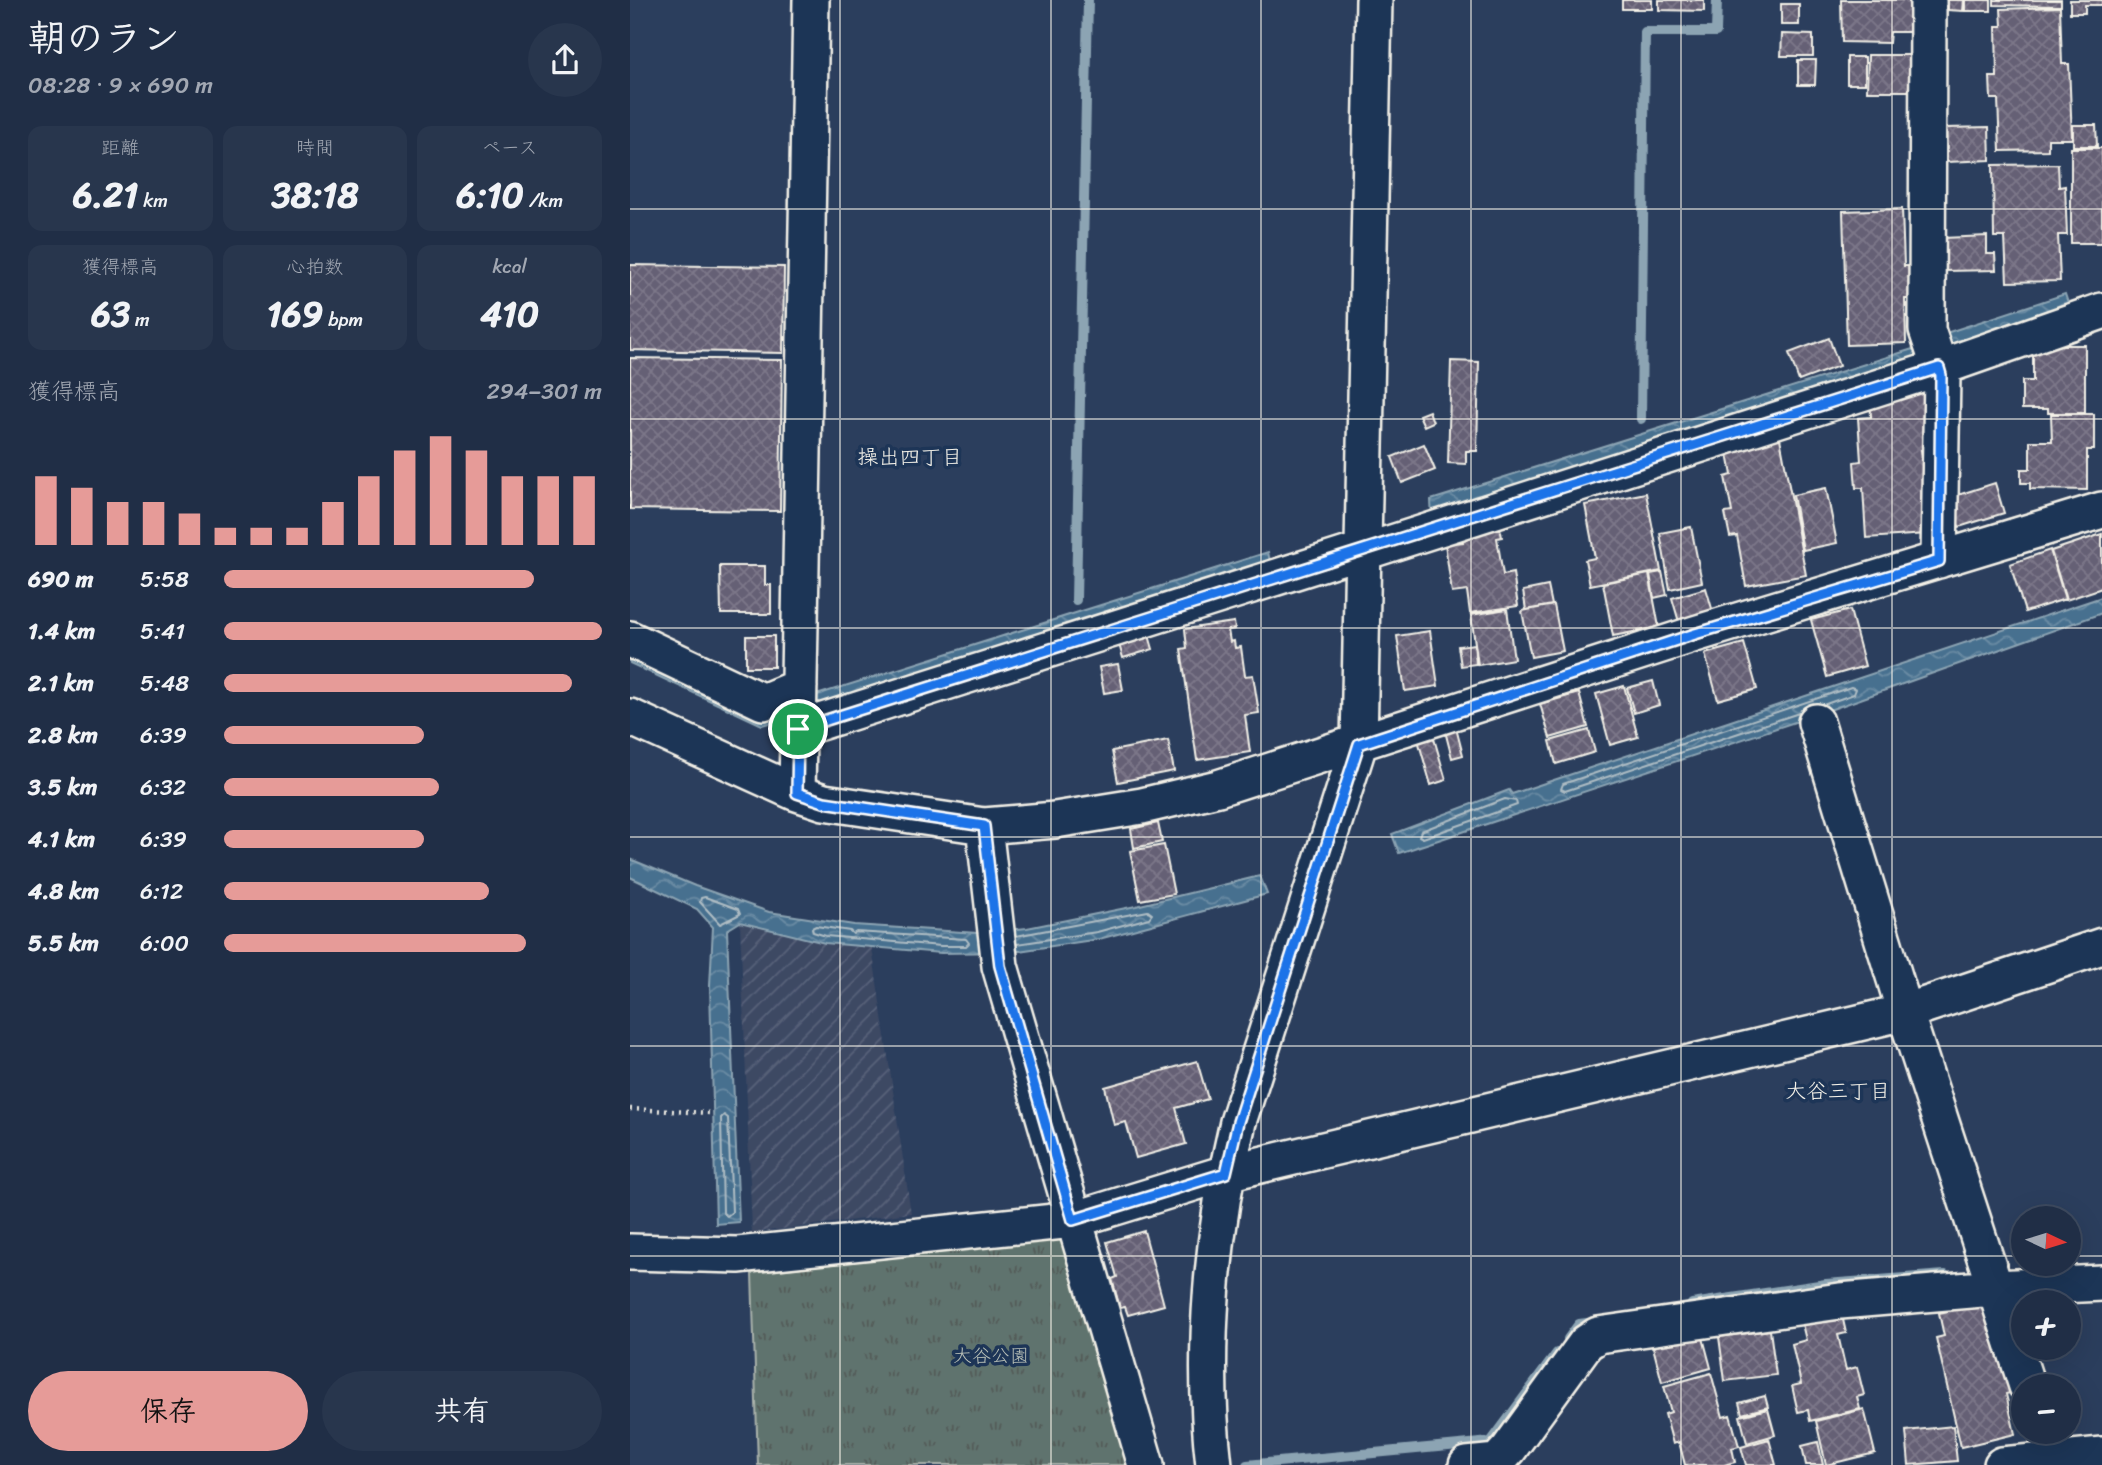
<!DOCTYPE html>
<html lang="ja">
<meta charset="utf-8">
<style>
:root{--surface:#202e46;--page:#28364d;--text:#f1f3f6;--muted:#a2a8b3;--line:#3d4a5f;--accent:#e69b98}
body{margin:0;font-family:Sriracha,"Klee One",sans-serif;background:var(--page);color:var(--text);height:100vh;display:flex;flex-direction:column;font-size:26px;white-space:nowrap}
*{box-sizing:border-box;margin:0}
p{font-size:23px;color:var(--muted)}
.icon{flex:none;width:38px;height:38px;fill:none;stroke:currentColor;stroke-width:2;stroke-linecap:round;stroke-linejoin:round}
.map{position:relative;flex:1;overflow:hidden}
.panel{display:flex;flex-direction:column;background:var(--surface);width:630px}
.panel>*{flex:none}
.needle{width:46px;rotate:94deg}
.controls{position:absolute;left:1381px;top:1206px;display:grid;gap:14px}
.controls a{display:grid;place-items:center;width:70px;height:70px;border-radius:50%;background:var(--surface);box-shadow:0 7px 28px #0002,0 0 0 2px var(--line);font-size:35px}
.pin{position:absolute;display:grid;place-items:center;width:60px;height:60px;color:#fff;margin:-30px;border:4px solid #fff;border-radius:50%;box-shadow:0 2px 7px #0007}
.round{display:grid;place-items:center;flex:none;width:74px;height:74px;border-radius:37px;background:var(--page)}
.head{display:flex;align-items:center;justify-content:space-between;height:119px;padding:0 28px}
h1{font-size:38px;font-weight:700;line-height:52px}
.figures{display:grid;grid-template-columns:repeat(3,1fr);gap:10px;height:119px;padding:7px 28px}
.figures div{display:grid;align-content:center;border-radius:14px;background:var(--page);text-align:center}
.figures b{font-size:35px;font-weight:700}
.figures small{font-size:19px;font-weight:400}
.figures p{font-size:19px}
.chart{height:196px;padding:14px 28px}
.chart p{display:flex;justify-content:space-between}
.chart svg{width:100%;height:126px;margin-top:7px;stroke:var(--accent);stroke-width:6}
.action{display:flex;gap:14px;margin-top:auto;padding:14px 28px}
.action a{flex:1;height:80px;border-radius:42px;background:var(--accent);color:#111;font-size:28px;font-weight:700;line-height:80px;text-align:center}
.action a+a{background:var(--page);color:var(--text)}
ul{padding:0 28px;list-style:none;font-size:23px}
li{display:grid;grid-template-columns:112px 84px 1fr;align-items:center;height:52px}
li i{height:18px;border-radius:9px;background:var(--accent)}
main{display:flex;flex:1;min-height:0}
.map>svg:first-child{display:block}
.industrial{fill:url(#industrial-furrows)}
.park{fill:url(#park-tufts);stroke:#aab2ab;stroke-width:2}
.water{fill:url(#water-waves);stroke:#8ca4b3;stroke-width:2}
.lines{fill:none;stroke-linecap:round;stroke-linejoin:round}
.shore{stroke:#afbdc4;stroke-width:2}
.stream{stroke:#8ca4b3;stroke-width:10}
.building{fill:url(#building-cross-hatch);stroke:#f4f1e8;stroke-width:2}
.minor-casing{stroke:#f4f1e8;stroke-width:40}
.path{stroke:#f4f1e8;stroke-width:4.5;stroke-dasharray:2 5;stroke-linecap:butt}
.minor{stroke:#1d3557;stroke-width:35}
.route-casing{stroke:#fff;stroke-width:14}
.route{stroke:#1a73e8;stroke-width:9}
.grid{fill:none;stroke:#f4f1e8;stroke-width:2;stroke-opacity:0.55}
.labels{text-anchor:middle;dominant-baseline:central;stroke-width:7;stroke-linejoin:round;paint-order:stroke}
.park-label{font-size:19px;fill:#b8bfb7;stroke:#1d3557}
.neighbourhood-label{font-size:21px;fill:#f4f1e8;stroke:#1d3557}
</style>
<main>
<section class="panel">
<div class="head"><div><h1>朝のラン</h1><p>08:28 · 9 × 690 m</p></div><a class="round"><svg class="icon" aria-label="share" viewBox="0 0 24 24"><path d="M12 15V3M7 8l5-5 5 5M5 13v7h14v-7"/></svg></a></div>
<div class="figures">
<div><p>距離</p><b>6.21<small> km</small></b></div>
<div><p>時間</p><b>38:18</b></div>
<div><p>ペース</p><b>6:10<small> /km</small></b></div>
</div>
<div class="figures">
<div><p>獲得標高</p><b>63<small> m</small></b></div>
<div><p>心拍数</p><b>169<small> bpm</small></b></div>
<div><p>kcal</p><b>410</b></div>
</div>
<div class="chart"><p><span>獲得標高</span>294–301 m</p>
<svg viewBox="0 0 160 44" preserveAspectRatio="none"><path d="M5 44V20M15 44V24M25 44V29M35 44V29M45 44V33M55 44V38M65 44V38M75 44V38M85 44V29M95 44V20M105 44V11M115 44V6M125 44V11M135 44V20M145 44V20M155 44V20"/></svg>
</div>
<ul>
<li><b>690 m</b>5:58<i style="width:82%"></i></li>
<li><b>1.4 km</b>5:41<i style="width:100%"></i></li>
<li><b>2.1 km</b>5:48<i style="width:92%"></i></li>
<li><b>2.8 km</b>6:39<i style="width:53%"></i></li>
<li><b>3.5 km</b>6:32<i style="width:57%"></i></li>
<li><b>4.1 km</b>6:39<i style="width:53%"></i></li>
<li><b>4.8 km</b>6:12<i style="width:70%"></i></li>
<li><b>5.5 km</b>6:00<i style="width:80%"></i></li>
</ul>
<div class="action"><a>保存</a><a>共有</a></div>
</section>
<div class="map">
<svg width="1472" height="1465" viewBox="0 0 1472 1465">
<defs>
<pattern id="industrial-furrows" width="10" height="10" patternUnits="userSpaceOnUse" patternTransform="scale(1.75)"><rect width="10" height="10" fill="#3c4864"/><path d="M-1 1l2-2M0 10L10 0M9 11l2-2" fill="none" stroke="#59637a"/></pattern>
<pattern id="park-tufts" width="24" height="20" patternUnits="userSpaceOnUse" patternTransform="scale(1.75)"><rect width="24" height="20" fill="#5f736e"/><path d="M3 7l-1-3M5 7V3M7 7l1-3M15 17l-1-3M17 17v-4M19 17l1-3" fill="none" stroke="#535b58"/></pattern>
<pattern id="water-waves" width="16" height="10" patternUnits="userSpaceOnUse" patternTransform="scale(1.75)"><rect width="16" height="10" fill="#47708f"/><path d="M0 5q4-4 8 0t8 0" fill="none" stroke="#6b8ca4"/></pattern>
<pattern id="building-cross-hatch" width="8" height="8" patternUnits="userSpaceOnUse" patternTransform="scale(1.75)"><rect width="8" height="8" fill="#656075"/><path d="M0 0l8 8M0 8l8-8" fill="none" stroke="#7c7789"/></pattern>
</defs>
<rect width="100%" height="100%" fill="#2b3e5d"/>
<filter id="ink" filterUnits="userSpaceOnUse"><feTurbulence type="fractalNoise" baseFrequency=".0143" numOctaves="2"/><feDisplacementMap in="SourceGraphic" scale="14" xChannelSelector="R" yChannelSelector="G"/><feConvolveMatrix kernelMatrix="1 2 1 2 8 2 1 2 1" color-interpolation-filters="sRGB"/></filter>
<g filter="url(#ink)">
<path class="industrial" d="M110,922L194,943L242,948L281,1213L122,1233Z"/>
<path class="park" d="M435,1236L507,1465H128L122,1273Z"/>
<path class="water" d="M1435,294L1440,309L802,521L801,500L1286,348L1313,334Z
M638,552L642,571L191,710L132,725L0,663V650L133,712Z
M1472,597V613L1174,719L769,853L762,834L879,790L882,794Z
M0,859L65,886L139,912L224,925L348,933L397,928L506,906L630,876L637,894L469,939L382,952L311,953L195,943L110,922L97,930L109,1222L86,1224L80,986L83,927L67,909L0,877Z"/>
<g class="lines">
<path class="shore" d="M1169,713L935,791L931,789L933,784L1221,687L1226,689L1224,694L1193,705
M875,799L886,801L887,805L793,838L789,836L791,831Z
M75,897L108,909L110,914L90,924L70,902L71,898Z
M186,926L220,931L223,934L226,932L336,939L339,943L336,946H311L196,936L183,932L182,928Z
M386,936L518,911L522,914L519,918L467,932L387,944
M94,1115L98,1118L102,1212L97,1216L93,1213L91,1118Z"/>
<path class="stream" d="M1011,419L1015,32H1086L1087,0
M446,600L458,0
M1062,1304L1196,1284L1315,1275
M938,1339L949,1324L965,1322
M617,1465L861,1442L927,1353"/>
</g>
<path class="building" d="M992,0H1022V9H992Z
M1029,0H1074V11L1029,10Z
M1211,0H1285L1284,32H1260L1259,43L1212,42Z
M1318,0H1334L1333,11L1318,10Z
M1335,0H1361V11H1335Z
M1364,0H1431V6L1364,5Z
M1440,0H1472V5H1455V13H1440Z
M1151,4H1169V25H1151Z
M1430,7L1432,64H1439L1442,139H1418V150L1370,151L1368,99H1361L1360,77H1367L1366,26H1372L1371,9Z
M1152,34L1183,35V56H1151Z
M1238,55H1281L1280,91H1237Z
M1217,57H1235V84H1217Z
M1168,60H1186L1185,85H1168Z
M1443,125H1466L1467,146H1443Z
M1359,127L1360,160L1317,162L1316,128Z
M1441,148H1472V243H1441Z
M1428,164L1429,187L1435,186L1437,235H1428L1430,281L1377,282L1375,237H1364L1363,165Z
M1272,209L1274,266H1279L1280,299H1275L1276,343L1217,345L1213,211Z
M1357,236V254H1365L1366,270L1314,271L1313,238Z
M0,265L154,267L153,353L0,350Z
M1199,338L1209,366L1169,381L1159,353Z
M1403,345H1455V413H1418V409H1392V381H1403Z
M0,358L152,360L150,511L0,509Z
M821,361L849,362L847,451H836V464L818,463Z
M1293,392L1297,450H1291L1292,457H1301L1297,534L1236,538L1233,488H1226L1224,462L1231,461L1228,418L1241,417L1240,395Z
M799,411L803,422L794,426L789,415Z
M1421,414H1464V450H1457V490L1400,489V483H1391V469H1400V441H1422Z
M1149,433L1176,575L1116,586L1107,536L1100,537L1095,513L1102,512L1095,477L1102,475L1096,443Z
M794,444L805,470L772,483L762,457Z
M1365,483L1374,513L1329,527L1324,510L1329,509L1325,496Z
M1196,488L1207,543L1173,550L1163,495Z
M1016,493L1031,571L960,585L955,560L965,558L955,505Z
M869,523L872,537L867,538L873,575L883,573L888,606L840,613L837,591L822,593L815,544L833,542L831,529Z
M1061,527L1072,582L1040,589L1030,533Z
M1472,534V588L1436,600L1421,551Z
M1420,550L1435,599L1395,612L1380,564Z
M90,566H135V585H141V614H91Z
M1032,572L1037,595L1024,598L1020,574Z
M1019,574L1029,627L983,636L973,583Z
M918,586L922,605L896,610L893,591Z
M1076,588L1083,612L1049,622L1042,598Z
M924,605L933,651L901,657L892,611Z
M877,609L884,659L848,665L841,615Z
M1220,610L1235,666L1197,677L1181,620Z
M604,622L605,629L598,630L600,642L604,641L605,648L611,647L615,676L623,675L629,713L615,715L620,752L567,760L551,649L557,648L555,629Z
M516,625L523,649L493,658L486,634Z
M800,631L808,686L775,691L767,636Z
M116,636H144V667H116Z
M1114,643L1127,689L1088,700L1075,654Z
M844,644L846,664L831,666L828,646Z
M488,664L493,690L474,693L469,667Z
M1023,681L1029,705L1004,713L997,688Z
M994,686L1008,737L980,745L966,694Z
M949,693L958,727L920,738L910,704Z
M826,728L833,755L822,758L815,731Z
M959,730L965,752L926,764L920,741Z
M803,735L816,780L801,785L788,740Z
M538,740L544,771L488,782L482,751Z
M528,823L532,842L504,848L501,829Z
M534,845L544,894L510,900L500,851Z
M567,1061L578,1099L546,1108L556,1144L506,1158L496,1122L484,1125L475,1087Z
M514,1231L534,1305L498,1315L495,1307L490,1308L482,1279L487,1277L477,1242Z
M1355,1303L1368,1358L1376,1357L1384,1392L1376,1394L1385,1434L1331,1447L1306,1338L1314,1336L1309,1313Z
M1212,1315L1216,1333L1208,1335L1216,1370L1227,1367L1234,1395L1227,1397L1230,1409L1180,1421L1178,1410L1168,1412L1162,1386L1171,1384L1162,1344L1176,1340L1172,1324Z
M1140,1330L1146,1375L1095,1381L1089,1337Z
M1072,1334L1081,1368L1032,1382L1023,1347Z
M1081,1373L1093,1417L1100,1415L1109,1446L1102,1448L1105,1462L1094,1465H1055L1049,1442L1043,1444L1035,1414L1041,1412L1034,1386Z
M1135,1396L1138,1407L1112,1414L1109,1403Z
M1138,1409L1145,1435L1117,1443L1110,1416Z
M1234,1409L1245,1453L1196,1465L1186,1421Z
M1323,1426L1327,1461L1279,1465L1276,1431Z
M1139,1439L1146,1465H1116L1111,1447Z
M1188,1442L1193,1465H1176L1172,1446Z"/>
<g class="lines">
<g class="minor-casing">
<path id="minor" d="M1298,0L1297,330L1312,375L1309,560
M731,553L1309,368L1472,311
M0,639L133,702L169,687
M0,717L167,793L194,802L354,826L425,820L512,806L588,788L1065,634L1472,510
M1186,722L1275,1012L1397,1386
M168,729L732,550
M167,793L181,0
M354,826L370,966L516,1465
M0,1252L108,1255L443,1220L596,1173L1275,1012L1472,946
M584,1465C571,1354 582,1230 608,1122L729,744L744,0
M837,1465L867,1462L879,1449L956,1343L968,1335L1210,1301L1364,1288L1472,1283
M1372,1465L1472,1455"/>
</g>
<path class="path" d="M0,1109L80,1113"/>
<use href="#minor" class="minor"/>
</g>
</g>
<g class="lines" filter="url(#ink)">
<g class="route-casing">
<path id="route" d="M1309,368L1311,375L1309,561L1065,634L729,744L608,1122L596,1173L443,1220L370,966L354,826L194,802L167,793L168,729Z"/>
</g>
<use href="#route" class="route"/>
</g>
<path class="grid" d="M210,0V1465M421,0V1465M631,0V1465M841,0V1465M1051,0V1465M1262,0V1465M0,209H1472M0,419H1472M0,628H1472M0,837H1472M0,1046H1472M0,1256H1393M1438,1256H1472"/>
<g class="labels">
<g class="park-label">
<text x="361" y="1355">大谷公園</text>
</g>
<g class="neighbourhood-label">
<text x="280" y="457">操出四丁目</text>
<text x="1208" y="1091">大谷三丁目</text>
</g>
</g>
</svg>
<div class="controls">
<a><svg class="needle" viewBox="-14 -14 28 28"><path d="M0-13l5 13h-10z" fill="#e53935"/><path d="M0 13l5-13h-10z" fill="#a2a8b3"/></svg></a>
<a>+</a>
<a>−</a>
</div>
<div class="pin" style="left:168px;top:729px;background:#1e9e55"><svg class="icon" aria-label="arrive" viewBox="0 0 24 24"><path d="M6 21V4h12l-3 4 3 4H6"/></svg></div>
</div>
</main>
